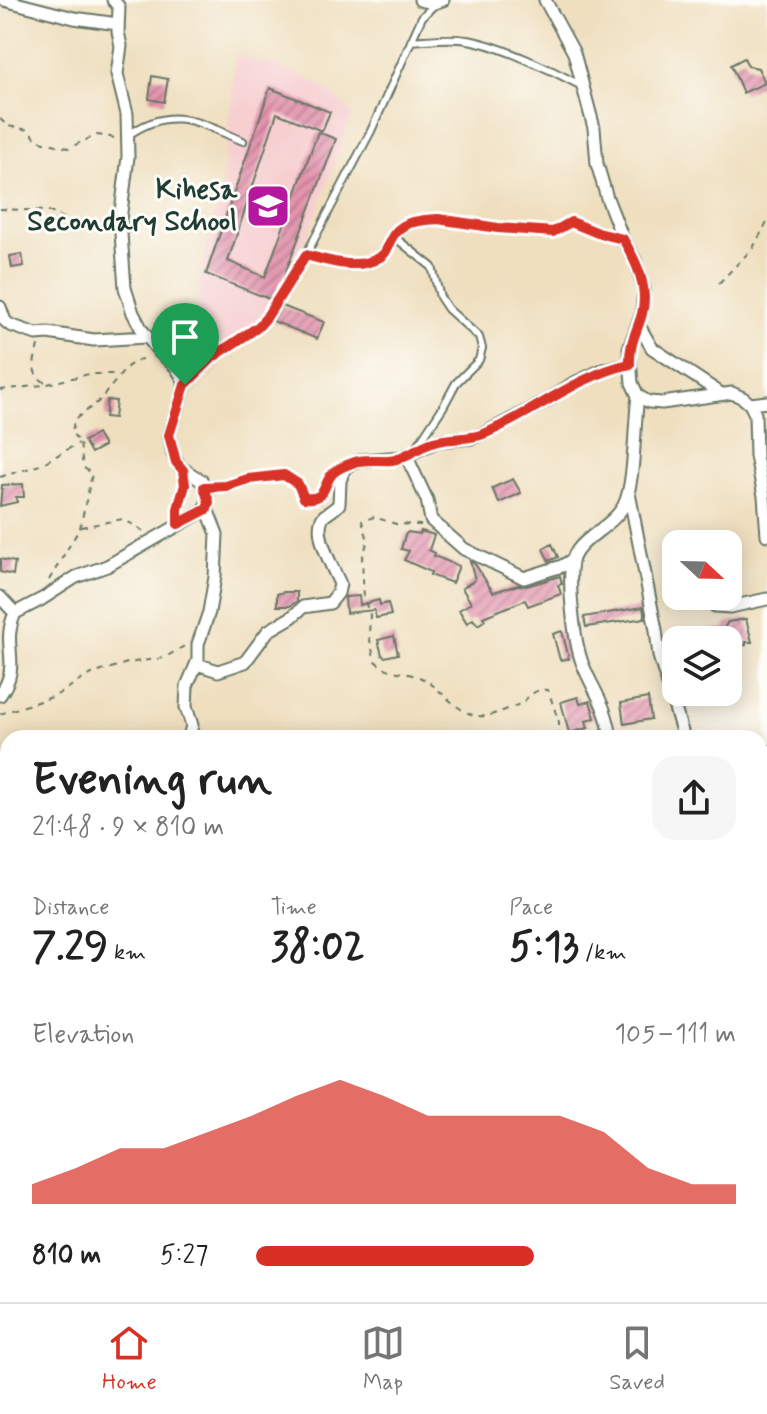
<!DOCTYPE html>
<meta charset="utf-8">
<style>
:root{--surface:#fff;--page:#f6f6f6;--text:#222;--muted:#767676;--line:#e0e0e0;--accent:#d93025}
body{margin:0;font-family:Mynerve,sans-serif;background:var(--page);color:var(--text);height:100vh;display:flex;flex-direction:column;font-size:30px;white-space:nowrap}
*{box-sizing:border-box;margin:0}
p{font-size:26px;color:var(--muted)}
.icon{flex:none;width:44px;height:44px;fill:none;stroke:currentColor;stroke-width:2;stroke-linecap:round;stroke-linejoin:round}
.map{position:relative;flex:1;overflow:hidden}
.side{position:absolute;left:0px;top:730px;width:768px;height:572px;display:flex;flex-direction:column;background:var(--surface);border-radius:24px 24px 0 0;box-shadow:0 4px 20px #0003}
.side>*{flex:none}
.needle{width:52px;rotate:112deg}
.controls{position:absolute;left:662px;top:530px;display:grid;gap:16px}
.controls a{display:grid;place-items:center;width:80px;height:80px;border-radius:16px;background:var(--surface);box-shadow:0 4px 20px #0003;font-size:40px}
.pin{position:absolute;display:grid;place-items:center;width:68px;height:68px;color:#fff;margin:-82px -34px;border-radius:50% 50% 50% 0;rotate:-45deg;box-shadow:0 0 8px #0007}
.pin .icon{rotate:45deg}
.round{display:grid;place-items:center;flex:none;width:84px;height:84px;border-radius:24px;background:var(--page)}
.overview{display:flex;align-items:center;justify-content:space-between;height:136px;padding:0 32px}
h1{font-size:44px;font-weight:800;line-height:60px}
.stats{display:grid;grid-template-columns:repeat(3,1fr);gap:12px;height:136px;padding:8px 32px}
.stats div{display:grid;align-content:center}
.stats b{font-size:40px;font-weight:800}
.stats small{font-size:22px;font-weight:400}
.stats p{font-size:22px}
.chart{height:224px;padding:16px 32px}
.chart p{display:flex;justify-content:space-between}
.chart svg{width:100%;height:144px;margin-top:8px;fill:var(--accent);opacity:.7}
ul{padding:0 32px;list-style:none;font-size:26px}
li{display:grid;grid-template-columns:128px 96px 1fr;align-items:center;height:60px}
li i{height:20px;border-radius:10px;background:var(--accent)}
.tabs{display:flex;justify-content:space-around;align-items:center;height:112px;border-top:2px solid var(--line);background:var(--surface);font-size:22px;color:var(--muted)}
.tabs a{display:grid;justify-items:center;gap:4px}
.tabs .current{color:var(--accent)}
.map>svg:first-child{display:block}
.built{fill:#f7cfd1}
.building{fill:url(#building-hatch)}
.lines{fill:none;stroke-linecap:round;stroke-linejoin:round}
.service-casing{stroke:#687665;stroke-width:10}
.minor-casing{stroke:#687665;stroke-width:15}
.path{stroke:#687665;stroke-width:2;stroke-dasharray:6 6;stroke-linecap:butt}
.service{stroke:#fff;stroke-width:6}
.minor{stroke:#fff;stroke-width:11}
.route-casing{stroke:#fff;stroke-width:16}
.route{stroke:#d93025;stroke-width:10}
.labels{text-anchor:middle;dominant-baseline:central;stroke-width:6;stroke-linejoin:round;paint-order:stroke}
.poi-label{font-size:28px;font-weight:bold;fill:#1f3d34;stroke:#fdfcf7;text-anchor:end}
</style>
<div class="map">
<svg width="767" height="1302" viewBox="0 0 767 1302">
<defs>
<pattern id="building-hatch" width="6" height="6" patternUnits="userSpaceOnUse" patternTransform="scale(2)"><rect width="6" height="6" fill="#e394ae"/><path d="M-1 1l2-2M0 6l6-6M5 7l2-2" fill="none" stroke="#b77a8e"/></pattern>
</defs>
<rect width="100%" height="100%" fill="#fdfcf7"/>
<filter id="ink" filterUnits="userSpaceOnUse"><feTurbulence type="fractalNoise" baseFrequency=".0125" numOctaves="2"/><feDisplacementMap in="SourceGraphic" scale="16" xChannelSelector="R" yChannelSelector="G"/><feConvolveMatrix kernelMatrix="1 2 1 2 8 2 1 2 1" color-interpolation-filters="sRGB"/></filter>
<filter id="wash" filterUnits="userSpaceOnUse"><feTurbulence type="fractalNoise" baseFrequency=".006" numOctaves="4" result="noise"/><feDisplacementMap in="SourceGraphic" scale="32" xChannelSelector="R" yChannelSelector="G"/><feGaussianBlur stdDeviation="1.8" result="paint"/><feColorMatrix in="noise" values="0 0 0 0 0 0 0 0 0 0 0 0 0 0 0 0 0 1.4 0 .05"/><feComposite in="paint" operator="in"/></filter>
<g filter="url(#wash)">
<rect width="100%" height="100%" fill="#efdfbf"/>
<path class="built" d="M236,55L279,66L327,88L352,114L314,220L279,305L248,331L216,350L196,336L201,271L221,192Z"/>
<g id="blocks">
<path class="building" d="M744,58L748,66L758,68L765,83L743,93L731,65Z
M152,76L168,79L164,102L149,99Z
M270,88L330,112L322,131L277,113L228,261L265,277L318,132L336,139L280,287L272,300L206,274Z
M22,254L24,266L12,268L10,256Z
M282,306L324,322L317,339L273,321Z
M107,400L116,401L114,418L105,417Z
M97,434L104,446L91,453L84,441Z
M513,479L521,493L499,503L492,488Z
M23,484L24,497H16L17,502L0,506L2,485Z
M421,531L434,535L429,550L435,553L434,556L459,566L452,583L430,575L431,572L404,560L409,551L401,549L405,535L408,532L420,534Z
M552,544L558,557L549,561L543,549Z
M0,559L15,562L13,575L0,572Z
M470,561L475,564L493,592L518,585L527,586L560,576L562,584L558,585L561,594L528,606L525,600L483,617L485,620L478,625L473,619L467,623L459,610L471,603L462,588L475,580Z
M284,592H297V601L290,606H277V594Z
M359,596L360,605L379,600L380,605L388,603L391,615L376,618L374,610L346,613L345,597Z
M643,607L645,618L586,627L584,617Z
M746,619L752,642H746V645L728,647V640H677V635L724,628L728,622Z
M562,631L569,659L560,660L553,634Z
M394,636L398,654L385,657L382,655L378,640Z
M578,697L580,704L590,701L595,718L586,721L588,728L569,733L561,702Z
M648,698L651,719L624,724L621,703Z"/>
</g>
</g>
<g filter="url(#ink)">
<use href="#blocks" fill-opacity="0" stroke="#687665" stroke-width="2"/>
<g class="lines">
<g class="service-casing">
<path id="service" d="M411,41C429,40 449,37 467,40C497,44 554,71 582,86
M127,136C172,104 197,122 243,141
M393,236L432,267L440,297L448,309L479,337L482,348L479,360L456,383L443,407L416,448
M306,255L348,264L377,259L384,254L395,231L403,224L420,220L438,219L486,227L553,232L571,222L598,233L623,239
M185,385L213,357L258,327L277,303L308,251L371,131L422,17L435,4"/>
</g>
<g class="minor-casing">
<path id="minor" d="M4,0L74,18L118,24
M420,0L434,3L443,0
M545,0L574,53L594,128L597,164L607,198L623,239L635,260L644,289L642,313L629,348L632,383L638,396L649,402L662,403L732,393L743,398L750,404L755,414L756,456L764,496L767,535
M0,307L5,321L10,325L36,334L48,333L94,340L147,337
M638,324L652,348L720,393
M750,404L767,402
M406,455L427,500L431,520L464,549L524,578L562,566L572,560
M629,493L656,630L659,656L684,738
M0,597L15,613
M715,606L730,607L767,599
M197,664L218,671L245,662L268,631L292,617L303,607L330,603L338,593L340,584C334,570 311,530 324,516C329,512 335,509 339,504L340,481L345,467L361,460L403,457L438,441L472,438L485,433L547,401L572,384L602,370L630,364
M0,695C23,663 0,646 15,613L42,599L76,577L107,566L205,510L208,498L202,481L180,467L173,454L169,435L184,389V380L176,367L159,352L142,330L133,313L125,288L120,220L128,157L127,114L117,74L121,46L118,32L119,7L113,0
M189,738L192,725L186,707L187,686L198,660V644L209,612L215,577L217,534L207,509
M611,738C606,704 595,694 583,665C574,643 568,585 572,562C576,540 613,527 624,505C635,484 634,423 638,396
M760,752L767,751
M760,1091H767
M760,1156H767
M0,1162L8,1163
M760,1238L767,1242
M760,1286L767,1287
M664,1294V1302
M706,1294V1302"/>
</g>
<path class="path" d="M0,119L8,126L29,130L37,140L68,148L97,135L116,138
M0,209L48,211L81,226L110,230
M719,283L753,248L767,222
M38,345C35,362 28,373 46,383
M0,390L43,385L89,374H118
M0,477L40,465L79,443
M217,485L226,486L284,475L298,484L304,498H313L325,492
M183,495L191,490
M320,504L328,484
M178,510L184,482
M421,525L396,524L374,517L362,521L368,540L362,559L364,599L370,615L369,636L375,661C391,676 410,670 427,681C444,692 462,719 485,716C491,716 516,706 521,703C531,696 534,688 548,690L559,722V738
M81,527L123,519L145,532
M49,580L80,528L92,474L83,467L80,443L72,433L74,420L98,402L128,366L147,356
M0,714L55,696L89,675L127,663L164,658L188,644
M760,810H767
M0,924L8,923
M0,992L8,999
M4,997L8,1010
M0,1047L8,1046
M6,1150L8,1142
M171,1294L177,1302
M55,1302L56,1294"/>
<use href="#service" class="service"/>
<use href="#minor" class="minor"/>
</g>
</g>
<g class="lines" filter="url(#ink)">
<g class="route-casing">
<path id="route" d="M438,219L498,228L553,232L571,222L598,233L623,239C636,261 649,287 642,314C637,332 629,343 630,364C576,376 537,411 486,433C470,440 454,437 438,441C421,444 409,457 392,460C380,461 367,458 355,462C349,464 338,468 333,473C322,484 328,501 304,498L298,484L284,475L248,479L226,486L204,487L209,502L207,509L178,524V509L185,485L183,470L176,462L169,435L185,385L213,357L258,327L266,318L306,255C329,261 358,271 380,257C386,254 388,247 390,241C400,220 417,221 438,219Z"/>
</g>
<use href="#route" class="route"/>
</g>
<defs>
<g id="school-square" transform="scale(2.3)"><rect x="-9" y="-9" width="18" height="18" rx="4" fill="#b5179e" stroke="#fdfcf7"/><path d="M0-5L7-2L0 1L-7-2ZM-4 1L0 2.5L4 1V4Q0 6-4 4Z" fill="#fff"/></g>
</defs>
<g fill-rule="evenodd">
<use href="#school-square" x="268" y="206"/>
</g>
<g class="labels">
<g class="poi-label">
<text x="237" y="190">Kihesa<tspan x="237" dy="32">Secondary School</tspan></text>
</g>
</g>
</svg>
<div class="controls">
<a><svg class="needle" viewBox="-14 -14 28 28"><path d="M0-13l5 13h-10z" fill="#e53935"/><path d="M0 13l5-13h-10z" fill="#767676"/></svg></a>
<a><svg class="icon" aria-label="layers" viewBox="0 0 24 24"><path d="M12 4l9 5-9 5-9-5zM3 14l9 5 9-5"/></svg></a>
</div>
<div class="pin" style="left:185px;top:385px;background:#1e9e55"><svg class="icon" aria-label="arrive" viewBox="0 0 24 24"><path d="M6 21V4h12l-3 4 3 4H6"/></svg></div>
<section class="side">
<div class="overview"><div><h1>Evening run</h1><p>21:48 · 9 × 810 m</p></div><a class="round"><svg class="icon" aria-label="share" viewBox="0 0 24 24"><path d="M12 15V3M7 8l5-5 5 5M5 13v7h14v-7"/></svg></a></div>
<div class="stats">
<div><p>Distance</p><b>7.29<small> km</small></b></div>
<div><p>Time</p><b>38:02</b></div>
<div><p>Pace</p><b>5:13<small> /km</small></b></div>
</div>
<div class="chart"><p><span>Elevation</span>105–111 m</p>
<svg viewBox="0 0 160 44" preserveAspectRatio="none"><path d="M0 44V38L10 33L20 27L30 27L40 22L50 17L60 11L70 6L80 11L90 17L100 17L110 17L120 17L130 22L140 33L150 38L160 38V44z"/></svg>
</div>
<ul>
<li><b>810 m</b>5:27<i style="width:58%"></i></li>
</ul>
</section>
</div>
<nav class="tabs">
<a class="current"><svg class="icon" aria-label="home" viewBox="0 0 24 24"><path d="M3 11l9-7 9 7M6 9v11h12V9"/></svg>Home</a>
<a><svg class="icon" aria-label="map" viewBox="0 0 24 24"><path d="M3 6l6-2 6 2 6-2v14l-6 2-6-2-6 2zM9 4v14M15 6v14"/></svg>Map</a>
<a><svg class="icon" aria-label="saved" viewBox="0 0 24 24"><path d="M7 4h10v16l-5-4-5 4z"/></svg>Saved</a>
</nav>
